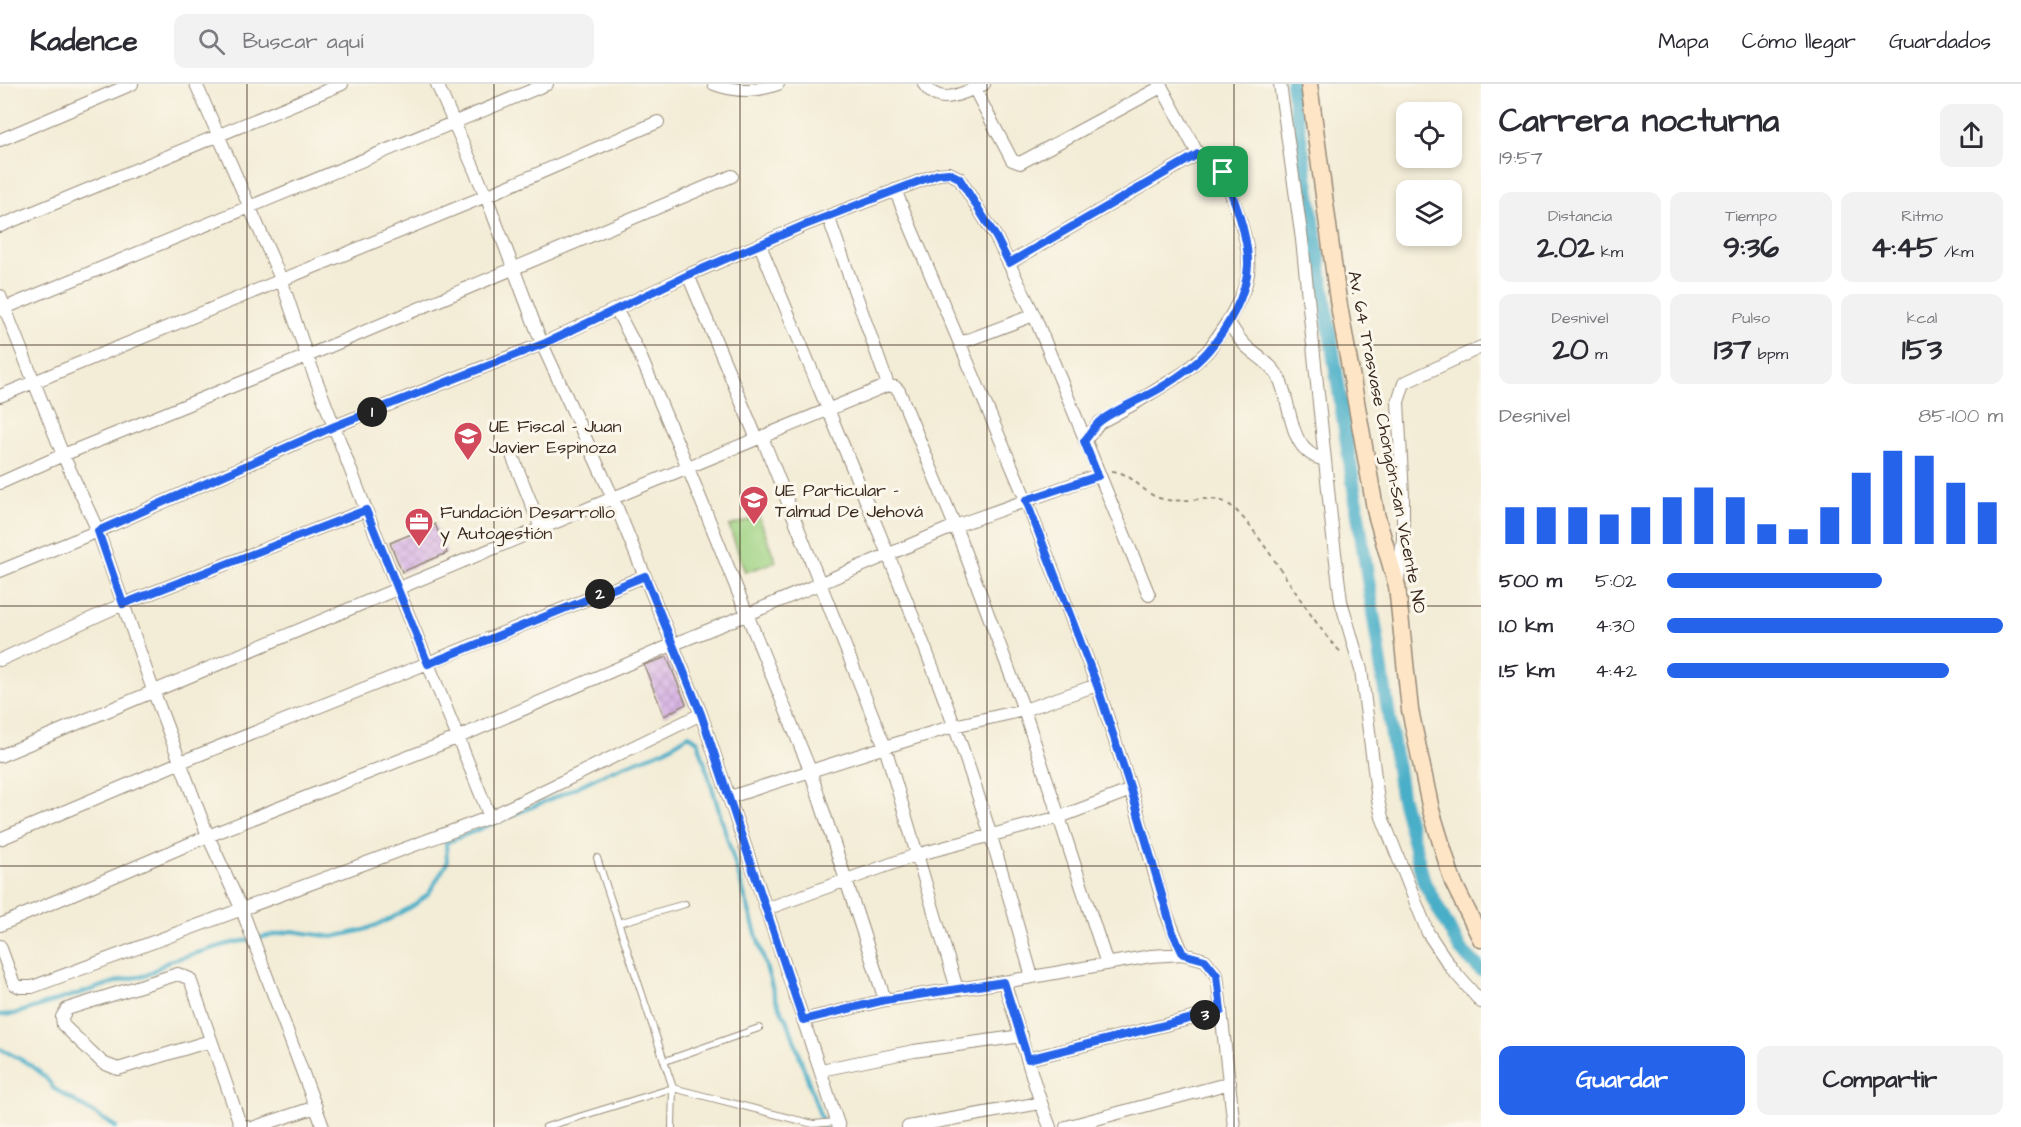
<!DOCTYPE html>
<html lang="es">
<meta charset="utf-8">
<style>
:root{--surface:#fff;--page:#f2f2f3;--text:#2b2b33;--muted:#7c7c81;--line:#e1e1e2;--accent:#2563eb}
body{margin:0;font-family:"Architects Daughter",sans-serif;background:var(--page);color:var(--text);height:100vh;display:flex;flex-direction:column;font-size:22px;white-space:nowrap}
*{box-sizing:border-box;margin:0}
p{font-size:20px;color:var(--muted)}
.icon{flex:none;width:33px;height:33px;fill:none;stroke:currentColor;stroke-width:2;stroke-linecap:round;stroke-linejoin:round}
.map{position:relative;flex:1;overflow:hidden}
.panel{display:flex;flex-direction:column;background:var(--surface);width:540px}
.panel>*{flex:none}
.controls{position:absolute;left:1396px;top:18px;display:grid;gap:12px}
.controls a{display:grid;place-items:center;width:66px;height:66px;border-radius:12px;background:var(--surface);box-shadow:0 3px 9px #0003;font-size:30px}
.pin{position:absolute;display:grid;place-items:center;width:51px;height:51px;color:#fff;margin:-26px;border-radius:12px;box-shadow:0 3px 9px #0006}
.km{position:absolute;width:30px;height:30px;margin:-15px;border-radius:50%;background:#222;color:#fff;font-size:16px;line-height:30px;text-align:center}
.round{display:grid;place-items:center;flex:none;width:63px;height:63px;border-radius:12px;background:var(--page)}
.summary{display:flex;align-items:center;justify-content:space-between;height:102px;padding:0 18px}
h1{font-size:33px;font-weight:800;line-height:45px}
.figures{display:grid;grid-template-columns:repeat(3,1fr);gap:9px;height:102px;padding:6px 18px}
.figures div{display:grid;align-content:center;border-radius:12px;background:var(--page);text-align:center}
.figures b{font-size:30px;font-weight:800}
.figures small{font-size:16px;font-weight:400}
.figures p{font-size:16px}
.chart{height:168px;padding:12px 18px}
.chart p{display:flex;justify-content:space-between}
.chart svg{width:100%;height:108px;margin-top:6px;stroke:var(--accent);stroke-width:6}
.cta{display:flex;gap:12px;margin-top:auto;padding:12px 18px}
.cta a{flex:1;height:69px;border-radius:12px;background:var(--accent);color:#fff;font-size:24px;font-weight:800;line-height:69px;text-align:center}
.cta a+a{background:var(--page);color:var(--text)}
ul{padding:0 18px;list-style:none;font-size:20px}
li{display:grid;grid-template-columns:96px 72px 1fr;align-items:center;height:45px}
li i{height:15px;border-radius:8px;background:var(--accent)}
header{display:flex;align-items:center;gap:36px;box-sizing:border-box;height:84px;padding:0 30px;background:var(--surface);border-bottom:2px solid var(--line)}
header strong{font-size:28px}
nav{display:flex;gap:33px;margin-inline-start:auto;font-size:21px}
.search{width:420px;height:54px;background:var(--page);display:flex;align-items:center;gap:15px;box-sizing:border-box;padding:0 21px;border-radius:12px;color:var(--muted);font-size:22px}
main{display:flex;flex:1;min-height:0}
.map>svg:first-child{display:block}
.park{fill:#9fd282;stroke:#6d7e50;stroke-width:1.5}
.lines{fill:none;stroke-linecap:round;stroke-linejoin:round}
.stream{stroke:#48afc8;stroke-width:4}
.canal{stroke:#48afc8;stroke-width:14}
.building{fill:url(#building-cross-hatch)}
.lane-casing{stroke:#978b7a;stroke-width:8}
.street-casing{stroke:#978b7a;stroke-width:14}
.secondary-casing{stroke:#978b7a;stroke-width:19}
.path{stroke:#978b7a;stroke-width:2;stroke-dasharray:4.5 4.5;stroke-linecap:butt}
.lane{stroke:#fff;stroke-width:6}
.street{stroke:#fff;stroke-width:12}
.secondary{stroke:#fee5c5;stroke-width:16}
.route-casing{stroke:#fff;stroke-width:12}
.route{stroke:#2563eb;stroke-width:8}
.grid{fill:none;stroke:#3b2a1e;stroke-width:1.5;stroke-opacity:0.55}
.labels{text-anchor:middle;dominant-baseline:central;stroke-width:6;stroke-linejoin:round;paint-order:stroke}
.poi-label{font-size:18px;fill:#3b2a1e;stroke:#fbf7ec;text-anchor:start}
.street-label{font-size:18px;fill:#3b2a1e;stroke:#fbf7ec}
</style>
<header>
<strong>Kadence</strong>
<div class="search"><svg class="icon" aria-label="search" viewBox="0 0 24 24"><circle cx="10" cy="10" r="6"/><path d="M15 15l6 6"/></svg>Buscar aquí</div>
<nav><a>Mapa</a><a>Cómo llegar</a><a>Guardados</a></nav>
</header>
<main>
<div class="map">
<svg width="1481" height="1043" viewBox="0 0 1481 1043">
<defs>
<pattern id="building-cross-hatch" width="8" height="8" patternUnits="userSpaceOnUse" patternTransform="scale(1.5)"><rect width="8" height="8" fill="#d8b4e4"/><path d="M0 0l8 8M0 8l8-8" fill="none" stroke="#ba9bc3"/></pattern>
</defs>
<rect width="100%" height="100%" fill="#fbf7ec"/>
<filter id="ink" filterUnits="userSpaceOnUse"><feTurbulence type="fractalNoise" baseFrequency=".0167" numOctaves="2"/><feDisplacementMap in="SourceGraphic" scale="12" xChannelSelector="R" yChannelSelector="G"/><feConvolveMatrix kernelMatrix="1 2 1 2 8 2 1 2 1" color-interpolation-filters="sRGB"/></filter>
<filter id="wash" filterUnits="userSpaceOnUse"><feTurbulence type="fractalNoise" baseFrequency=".008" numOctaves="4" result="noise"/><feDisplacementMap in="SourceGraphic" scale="24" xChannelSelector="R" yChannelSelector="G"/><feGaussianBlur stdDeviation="1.35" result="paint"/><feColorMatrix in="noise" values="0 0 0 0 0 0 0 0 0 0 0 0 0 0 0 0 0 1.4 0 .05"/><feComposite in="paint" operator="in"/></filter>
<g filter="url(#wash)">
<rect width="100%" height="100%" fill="#f3ecd6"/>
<path class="park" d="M759,433L776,478L745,488L729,442Z"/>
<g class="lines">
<path class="stream" d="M0,931L14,930L122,896L147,891L169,877L228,860L292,847L333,853L364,846L388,836L416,820L429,809L447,779L446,759L556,713L608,688L665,666L689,651L698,657L776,916L789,941L824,1043
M0,965C18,973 44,986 53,1004L116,1043"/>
<path class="canal" d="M1292,0L1401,711L1424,798L1460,865L1481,886"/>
</g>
<g id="blocks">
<path class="building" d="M435,440L447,469L402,488L390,459Z
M667,573L686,620L664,632L644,581Z"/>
</g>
</g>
<g filter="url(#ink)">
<use href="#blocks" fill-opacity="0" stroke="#978b7a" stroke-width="1.5"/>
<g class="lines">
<g class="lane-casing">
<path id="lane" d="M597,774L673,1004L672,1043
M618,839L685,820
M665,977L759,944
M546,1043L673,1004L813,1040L837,1038"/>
</g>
<g class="street-casing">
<path id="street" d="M196,0L281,195L307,272L366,426L490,733
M437,0L486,112L542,260L613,414L701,630L839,1043
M714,0C735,8 757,8 778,0
M924,0C939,24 963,9 984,0
M1160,0L1198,70
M1280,0L1302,156L1333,453L1341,517L1361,586L1378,716L1382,733L1428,849L1452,885L1481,918
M974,4L1012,76L1020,79L1161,3
M0,56L132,0
M895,106L1026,416L1097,601L1131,706L1166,829L1183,870
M828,132L888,301
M0,142L342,0
M760,161C825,321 895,479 954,641C984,724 1008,808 1032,893
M1009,179L1198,70C1204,71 1210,71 1215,75C1224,83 1243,144 1246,158C1248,169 1250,183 1247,195C1244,210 1235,224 1228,237C1233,245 1238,254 1244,260C1255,272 1269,277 1278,292C1293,319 1286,368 1325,376
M688,191L757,355
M0,212L63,371L98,447L153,606L208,752L242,826L323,1043
M616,225L639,269L686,379L810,686L885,916
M0,226L547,0
M960,259L1034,231
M0,312L486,112L658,38
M762,353L885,663L957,905
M1085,357L1099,339L1137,318L1185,288L1208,267L1228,237
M513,374L541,444
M0,399L63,371L307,272L732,92
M0,487L98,447L335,342L542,260L688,191L805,141L938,90L949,89L959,94L996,153L1034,231L1149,511
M1398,495L1403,455V412L1398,318L1404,299L1481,263
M0,576L123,520L366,426
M0,672L613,414L888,301L895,303L899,307L955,442L1024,626L1107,880
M730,713L885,663L954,642L1024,626L1097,601
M0,755L181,678L645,492
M766,825L916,771L1060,733L1131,706
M0,841L208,752L459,653L674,560L746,531L955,442L1098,391
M0,862L14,900L20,903H32L490,733L701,630
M1004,898C1020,946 1031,996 1050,1043
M803,936L885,916L1004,898L1151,872L1183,870L1205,876L1217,891L1234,1043
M210,957L118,985L103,979L63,941L62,933L67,925L178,890L190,895L240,1040L247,1043
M1028,975L1221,927
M821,986L914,967L1022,952
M255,1043L316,1023
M908,1043L1040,1019
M1066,1043L1230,999"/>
</g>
<g class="secondary-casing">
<path id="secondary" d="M1309,0L1338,216L1376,430L1397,502L1410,626L1431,726L1453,798L1481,855"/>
</g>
<path class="path" d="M1112,387C1133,389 1141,408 1159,414C1179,421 1202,411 1222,417C1251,425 1310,542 1343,570"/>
<use href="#lane" class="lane"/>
<use href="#street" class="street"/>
<use href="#secondary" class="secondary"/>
</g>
</g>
<g class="lines" filter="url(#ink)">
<g class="route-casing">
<path id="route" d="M1198,70L1208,72L1218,77C1231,106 1249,149 1248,181C1247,211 1227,245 1208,267C1195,282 1178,293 1162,303C1145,314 1111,327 1098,339C1093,344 1089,352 1084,357L1098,392L1026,416L1097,601L1131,706L1173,849L1183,870L1205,876L1217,891L1221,927L1028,975L1004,898L885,916L803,936L701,630L645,492L428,580L366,426L123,520L98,447L335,342L543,260L688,191L805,141L938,90L949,89L959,94L996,153L1009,179Z"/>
</g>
<use href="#route" class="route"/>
</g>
<path class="grid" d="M247,0V1043M494,0V1043M740,0V1043M987,0V1043M1234,0V1043M0,261H1481M0,522H1481M0,782H1481"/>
<defs>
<g id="school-pin" transform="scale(1.5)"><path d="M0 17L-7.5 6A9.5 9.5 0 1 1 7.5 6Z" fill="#d1495b" stroke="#fbf7ec"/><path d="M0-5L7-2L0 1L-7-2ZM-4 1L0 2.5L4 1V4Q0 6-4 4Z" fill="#fff"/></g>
<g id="office-pin" transform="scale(1.5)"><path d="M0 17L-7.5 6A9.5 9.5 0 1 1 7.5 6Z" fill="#d1495b" stroke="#fbf7ec"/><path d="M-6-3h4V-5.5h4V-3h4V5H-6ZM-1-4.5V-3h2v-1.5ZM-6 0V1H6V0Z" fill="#fff"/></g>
</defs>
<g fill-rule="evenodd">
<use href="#school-pin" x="468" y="352"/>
<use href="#school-pin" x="754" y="416"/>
<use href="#office-pin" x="419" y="438"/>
</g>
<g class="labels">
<g class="poi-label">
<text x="489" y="342">UE Fiscal - Juan<tspan x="489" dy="21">Javier Espinoza</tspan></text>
<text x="775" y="406">UE Particular -<tspan x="775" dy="21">Talmud De Jehová</tspan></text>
<text x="440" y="428">Fundación Desarrollo<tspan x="440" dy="21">y Autogestión</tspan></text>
</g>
<g class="street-label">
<text transform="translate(1387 358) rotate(79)">Av. 64 Trasvase Chongón-San Vicente NO</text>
</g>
</g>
</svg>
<div class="controls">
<a><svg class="icon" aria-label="locate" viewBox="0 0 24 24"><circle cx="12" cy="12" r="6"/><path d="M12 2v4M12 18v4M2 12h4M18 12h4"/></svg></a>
<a><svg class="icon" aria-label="layers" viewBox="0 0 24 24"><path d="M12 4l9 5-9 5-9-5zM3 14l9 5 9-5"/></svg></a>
</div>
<div class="pin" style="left:1223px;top:88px;background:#1e9e55"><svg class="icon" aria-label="arrive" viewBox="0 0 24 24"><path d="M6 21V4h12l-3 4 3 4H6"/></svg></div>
<b class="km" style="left:372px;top:328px">1</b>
<b class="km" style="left:600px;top:510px">2</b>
<b class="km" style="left:1205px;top:931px">3</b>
</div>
<section class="panel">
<div class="summary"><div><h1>Carrera nocturna</h1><p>19:57</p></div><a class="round"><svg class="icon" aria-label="share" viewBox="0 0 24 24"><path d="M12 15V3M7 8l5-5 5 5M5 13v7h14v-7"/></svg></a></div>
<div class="figures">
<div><p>Distancia</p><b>2.02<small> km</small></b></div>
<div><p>Tiempo</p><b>9:36</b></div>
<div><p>Ritmo</p><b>4:45<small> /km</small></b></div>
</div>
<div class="figures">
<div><p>Desnivel</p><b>20<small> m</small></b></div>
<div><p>Pulso</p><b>137<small> bpm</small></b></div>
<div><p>kcal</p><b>153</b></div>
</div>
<div class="chart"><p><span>Desnivel</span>85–100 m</p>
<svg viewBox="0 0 160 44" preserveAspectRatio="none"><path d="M5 44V29M15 44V29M25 44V29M35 44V32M45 44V29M55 44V25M65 44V21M75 44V25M85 44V36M95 44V38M105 44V29M115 44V15M125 44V6M135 44V8M145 44V19M155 44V27"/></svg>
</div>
<ul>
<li><b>500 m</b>5:02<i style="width:64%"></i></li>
<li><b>1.0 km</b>4:30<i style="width:100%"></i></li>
<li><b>1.5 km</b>4:42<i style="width:84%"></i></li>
</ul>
<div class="cta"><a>Guardar</a><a>Compartir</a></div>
</section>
</main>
